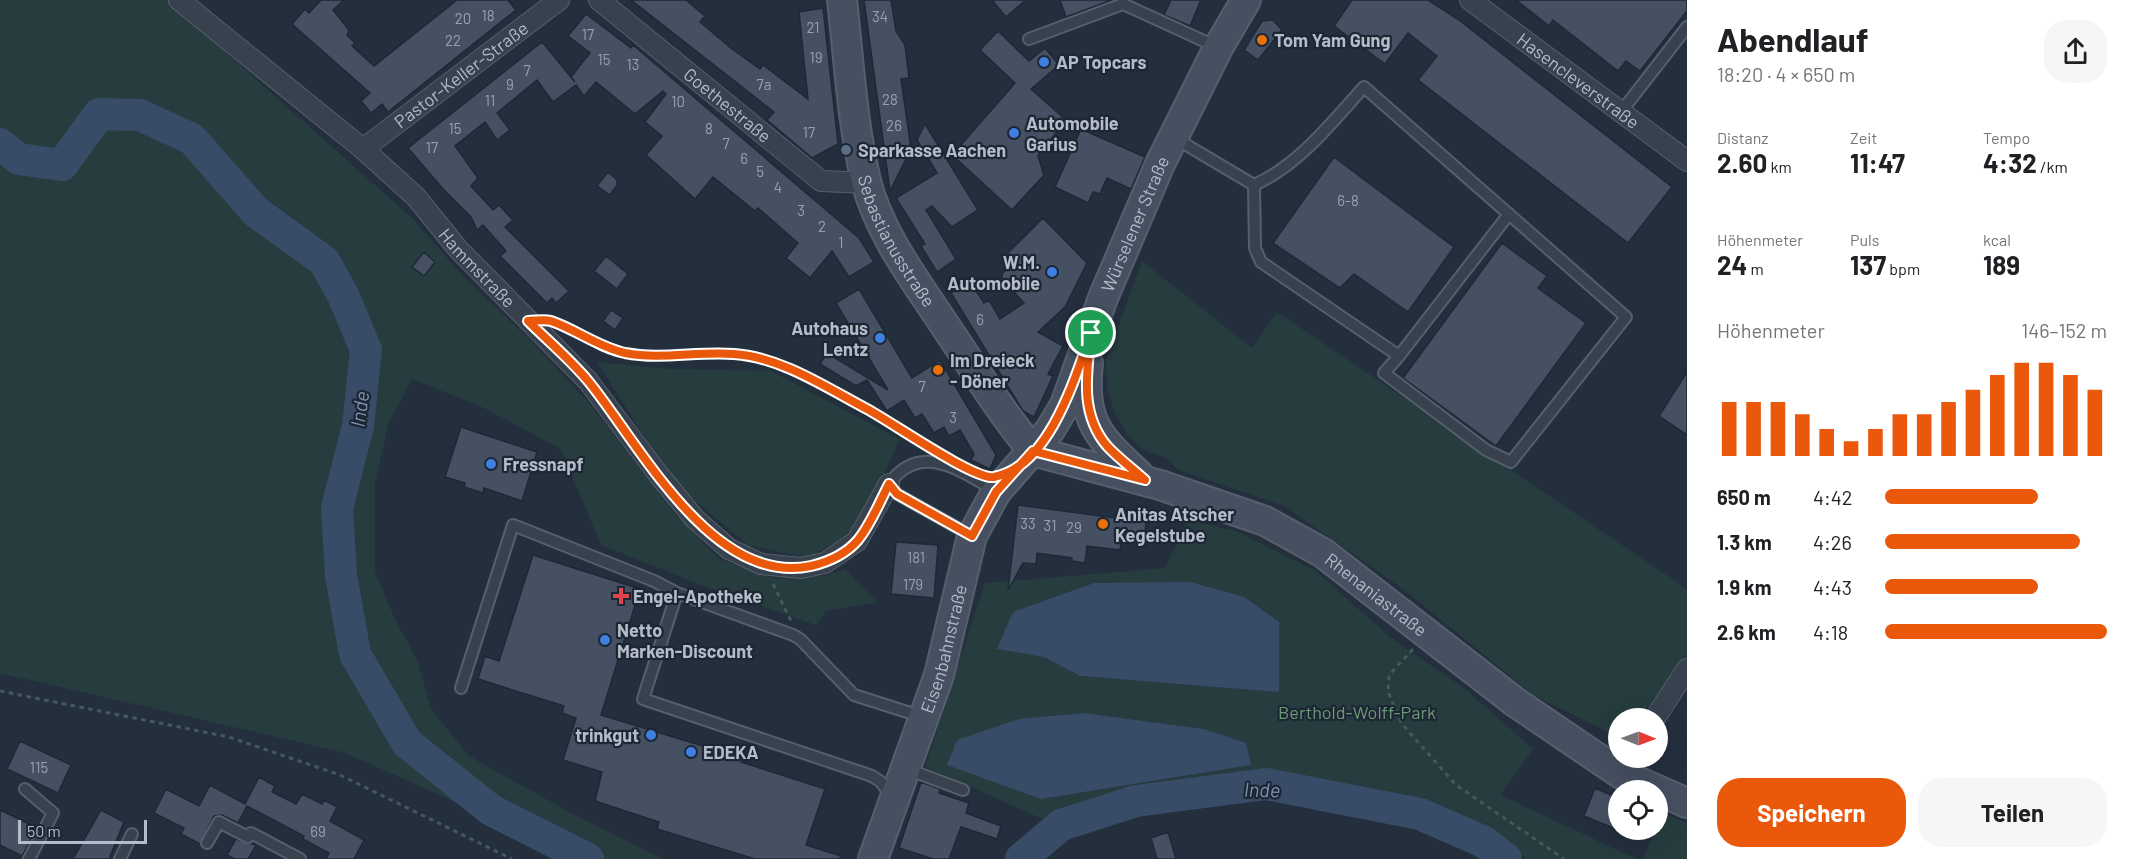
<!DOCTYPE html>
<html lang="de">
<meta charset="utf-8">
<style>
:root{--surface:#fff;--page:#f6f6f6;--text:#202124;--muted:#757577;--accent:#ea580c}
body{margin:0;font-family:Barlow,sans-serif;background:var(--page);color:var(--text);height:100vh;display:flex;flex-direction:column;font-size:22px;white-space:nowrap}
*{box-sizing:border-box;margin:0}
p{font-size:20px;color:var(--muted)}
.icon{flex:none;width:33px;height:33px;fill:none;stroke:currentColor;stroke-width:2;stroke-linecap:round;stroke-linejoin:round}
.map{position:relative;flex:1;overflow:hidden}
.side{display:flex;flex-direction:column;background:var(--surface);width:450px}
.side>*{flex:none}
.needle{width:39px;rotate:91deg}
.controls{position:absolute;left:1608px;top:708px;display:grid;gap:12px}
.controls a{display:grid;place-items:center;width:60px;height:60px;border-radius:50%;background:var(--surface);box-shadow:0 6px 24px #0002;font-size:30px}
.scale{position:absolute;left:18px;bottom:15px;width:129px;box-sizing:border-box;padding-left:6px;border:3px solid #b4bcc9;border-top:0;font-size:16px;line-height:21px;white-space:nowrap;color:#b4bcc9;-webkit-text-stroke:4px #1d2633;paint-order:stroke}
.pin{position:absolute;display:grid;place-items:center;width:51px;height:51px;color:#fff;margin:-26px;border:3px solid #fff;border-radius:50%;box-shadow:0 2px 6px #0007}
.round{display:grid;place-items:center;flex:none;width:63px;height:63px;border-radius:24px;background:var(--page)}
.overview{display:flex;align-items:center;justify-content:space-between;height:102px;padding:0 30px}
h1{font-size:33px;font-weight:700;line-height:45px}
.stats{display:grid;grid-template-columns:repeat(3,1fr);gap:9px;height:102px;padding:6px 30px}
.stats div{display:grid;align-content:center}
.stats b{font-size:26px;font-weight:700}
.stats small{font-size:16px;font-weight:400}
.stats p{font-size:16px}
.chart{height:168px;padding:12px 30px}
.chart p{display:flex;justify-content:space-between}
.chart svg{width:100%;height:108px;margin-top:6px;stroke:var(--accent);stroke-width:6}
.action{display:flex;gap:12px;margin-top:auto;padding:12px 30px}
.action a{flex:1;height:69px;border-radius:24px;background:var(--accent);color:#fff;font-size:24px;font-weight:700;line-height:69px;text-align:center}
.action a+a{background:var(--page);color:var(--text)}
ul{padding:0 30px;list-style:none;font-size:20px}
li{display:grid;grid-template-columns:96px 72px 1fr;align-items:center;height:45px}
li i{height:15px;border-radius:8px;background:var(--accent)}
main{display:flex;flex:1;min-height:0}
.map>svg:first-child{display:block}
.green{fill:#263c3f;fill-rule:evenodd}
.water{fill:#394c67}
.lines{fill:none;stroke-linecap:round;stroke-linejoin:round}
.river{stroke:#394c67;stroke-width:32}
.building{fill:#455162;stroke:#1f2835;stroke-width:1.5}
.lane-casing{stroke:#565f6c;stroke-width:14}
.street-casing{stroke:#565f6c;stroke-width:22}
.secondary-casing{stroke:#565f6c;stroke-width:32}
.path{stroke:#44595c;stroke-width:3;stroke-dasharray:4.5 4.5;stroke-linecap:butt}
.lane{stroke:#38414e;stroke-width:10}
.street{stroke:#38414e;stroke-width:20}
.secondary{stroke:#465061;stroke-width:28}
.route-casing{stroke:#fff;stroke-width:12}
.route{stroke:#ea580c;stroke-width:8}
.food-dot{fill:#e8710a;stroke:#1d2633;stroke-width:2}
.shop-dot{fill:#3f7fe0;stroke:#1d2633;stroke-width:2}
.service-dot{fill:#5c6f8a;stroke:#1d2633;stroke-width:2}
.health-dot{fill:#e0444e;stroke:#1d2633;stroke-width:2}
.labels{text-anchor:middle;dominant-baseline:central;stroke-width:4.5;stroke-linejoin:round;paint-order:stroke}
.number-label{font-size:15px;fill:#98a1af}
.poi-label{font-size:18px;font-weight:bold;fill:#b4bcc9;stroke:#1d2633;text-anchor:start}
.street-label{font-size:18px;fill:#b4bcc9;stroke:#1d2633}
.park-label{font-size:18px;fill:#6b9a76;stroke:#1d2633}
.water-label{font-size:20px;font-style:italic;fill:#7c92b1;stroke:#1d2633}
</style>
<main>
<div class="map">
<svg width="1687" height="859" viewBox="0 0 1687 859">
<rect width="100%" height="100%" fill="#242f3e"/>
<path class="green" d="M0,0H167L413,219L464,277L528,338L588,402L676,515L719,559L773,578L824,576L845,569L877,602L826,611L816,625L704,586L601,545L561,449L484,408L412,379L388,425L375,483V572L395,619L417,660L431,709L469,756L569,812L663,859H581L346,753L0,673Z
M1142,261L1252,348L1277,312L1687,589V657L1639,718H1618V737L1532,694L1403,589L1284,506L1176,469L1170,460L1142,449L1127,435L1114,411L1107,388L1106,360Z
M597,362L671,369L771,371L899,439L863,527L809,558L748,545L674,483Z
M1188,520L1236,531L1316,571L1390,637L1465,689L1533,749L1500,795L1637,859H1526L1514,848L1460,821L1391,801L1271,778L1224,780L1151,791L1045,820L925,767L985,583L1165,568ZM1044,657L1278,692L1080,676ZM1083,713L1204,729L1251,765L1042,799L948,765L957,741L1019,719Z
M1662,813L1687,823V859H1643L1655,830H1658Z"/>
<path class="water" d="M1190,582L1244,597L1279,622V692L1080,676L1044,657L997,649L1013,612L1094,583Z
M1083,713L1204,729L1246,743L1251,765L1041,799L947,765L957,740L1019,719Z"/>
<g class="lines">
<path class="river" d="M0,144L19,159L62,165L99,114L140,115L192,139L256,212L324,261L343,295L366,350L358,426L337,508L341,575L355,654L407,743L491,810L588,859
M1021,859L1061,825L1136,801L1266,784L1420,814L1484,842L1506,859"/>
</g>
<path class="building" d="M321,0H344L333,10L349,30L347,35L355,43L352,46L374,66L457,0H508L516,10L388,112L382,104L371,113L361,101L370,93L292,24L305,9L309,13Z
M631,0H686L705,16L700,22L732,49L760,69L763,65L808,99L799,12L823,8L838,144L812,158L767,120L774,112Z
M864,0H891L896,31L905,45L909,78L901,79L911,149L890,191Z
M992,0H1026L1006,17Z
M1060,0H1112L1066,17Z
M1171,0H1201L1190,26L1164,15Z
M1352,0H1428L1459,20L1672,187L1628,243L1418,80L1437,56L1408,33L1385,64L1334,26Z
M1516,0H1687V11L1640,71L1626,61L1618,71L1553,20L1549,26Z
M586,14L631,48L633,45L859,238L874,262L849,277L832,251L810,278L786,258L798,243L758,208L755,211L713,177L695,199L646,155L662,136L645,122L666,94L663,91L635,114L596,82L584,96L576,85L553,102L537,80L497,113L510,130L497,140L485,122L455,146L478,178L471,186L493,210L499,205L513,220L505,227L569,291L556,303L552,298L547,303L500,256L506,251L483,225L477,230L471,217L443,189L408,148L542,42L575,82L571,77L590,53L568,36Z
M1273,20L1282,30L1258,60L1244,50L1262,21Z
M998,31L1029,61L1045,48L1059,65L1031,89L1066,120L1038,156L1044,175L1012,210L952,155L1015,83L980,50Z
M925,124L978,210L952,227L932,206L926,210L956,259L937,272L921,246L925,244L896,198L937,173L917,140Z
M1081,129L1145,157L1131,189L1107,178L1100,194L1093,192L1088,203L1055,187Z
M1334,157L1454,247L1408,312L1354,274L1340,288L1273,243Z
M608,172L617,180V185L610,195L597,186Z
M1043,218L1087,263L1065,307L1038,332L1063,346L1048,374L1053,376L1034,417L1023,411L951,293L970,281L984,303L989,300L1000,319L1024,303L1002,279V274L1013,263L1006,255Z
M1502,243L1547,276L1538,288L1586,323L1496,446L1403,378Z
M424,252L435,262L424,276L412,267Z
M606,256L628,274L617,289L594,271Z
M859,289L912,378L940,360L996,455L990,469L971,460L974,454L960,430L949,436L944,427L934,433L922,414L915,418L904,400L887,411L867,380L856,386L820,364L827,353L888,390L836,303Z
M611,310L623,318L615,330L603,321Z
M1687,372V435L1659,416Z
M461,427L537,452L522,501L484,488L483,493L464,487L465,483L445,477Z
M1018,505L1146,522L1144,545L1121,542L1120,550L1087,546L1085,563L1072,561V558L1037,553L1036,564L1023,563L1008,590Z
M896,542L938,545L934,598L891,594Z
M533,555L640,589L601,715L742,758L741,762L825,789L806,845L841,856L840,859H755L657,829L659,822L595,801L602,772L563,760L576,718L562,713L564,706L478,679L485,656L499,661Z
M20,741L71,765L58,793L7,769Z
M259,777L275,786L272,792L296,804L302,794L322,804L324,800L337,807L330,821L364,840L354,859H326L329,853L303,839L304,836L247,806L238,823L222,815L214,816L200,844L181,834L184,828L154,813L166,789L199,806L210,785L245,804Z
M921,782L940,789L939,793L969,803L966,813L1001,826L997,839L961,827L949,859H933L899,848Z
M1595,788L1618,798V830L1584,816Z
M0,810L37,828L22,856L0,845Z
M101,810L124,822L109,859H73Z
M1168,832L1176,859H1157L1151,838Z
M236,839L256,845L248,859H235L227,855Z"/>
<g class="lines">
<g class="lane-casing">
<path id="lane" d="M1029,39L1123,4L1217,47
M1621,112L1687,27
M1173,137L1254,185C1299,165 1332,122 1364,87L1626,317L1511,462L1486,450L1384,373L1399,356
M1254,185L1255,248L1261,262L1399,356L1509,214
M972,536L897,494L889,484C920,441 960,470 996,491
M677,593L643,699L872,776L881,782L891,796
M461,688L513,525L654,581L677,593L793,635L800,639L854,695L923,717
M907,769L963,790
M25,789L53,813L29,859
M207,843L219,822L248,837L251,833L300,859
M120,859L132,834"/>
</g>
<g class="street-casing">
<g id="street">
<path id="s1" d="M179,0L363,149L416,197L458,249L588,381L658,474L695,519L729,549L761,564L801,568L825,563L857,541L889,484"/>
<path id="s2" d="M599,0L821,181L867,183"/>
<path id="s3" d="M1470,0L1687,161"/>
<path id="s4" d="M363,149L559,0"/>
<path d="M1655,718L1687,669"/>
<path d="M1621,774L1631,758"/>
</g>
</g>
<g class="secondary-casing">
<g id="secondary">
<path id="s5" d="M842,0C849,60 852,122 866,181C879,233 915,280 944,324C973,367 1000,411 1033,451"/>
<path d="M1088,363C1081,424 1100,438 1141,477"/>
<path id="s6" d="M1033,451L1160,485L1265,521L1323,553L1515,702L1621,774L1687,803"/>
<path id="s7" d="M873,859L939,675L972,536L996,492L1050,430L1065,405L1103,298L1160,164L1218,48L1246,0"/>
</g>
</g>
<path class="path" d="M561,327C605,350 640,356 689,355C704,355 720,352 735,354C796,360 877,414 929,447
M773,584L791,621
M1413,649L1389,675L1388,692L1402,724L1456,785L1564,859
M0,691L229,737L340,775L512,859"/>
<use href="#lane" class="lane"/>
<use href="#street" class="street"/>
<use href="#secondary" class="secondary"/>
</g>
<g class="lines">
<g class="route-casing">
<path id="route" d="M1091,333C1075,378 1049,467 994,477C974,480 890,421 867,409C827,388 781,357 734,354C698,351 661,360 625,353C598,347 575,329 551,321C544,319 535,321 528,321C548,341 571,360 589,382C640,445 713,587 811,566C828,562 846,554 858,540C871,524 879,503 889,484L897,494L972,536L996,492L1033,451L1145,480C1133,469 1118,458 1107,446C1079,413 1087,372 1091,333"/>
</g>
<use href="#route" class="route"/>
</g>
<g class="food-dot">
<circle cx="1262" cy="40" r="6"/>
<circle cx="938" cy="370" r="6"/>
<circle cx="1103" cy="524" r="6"/>
</g>
<g class="shop-dot">
<circle cx="1044" cy="62" r="6"/>
<circle cx="1014" cy="133" r="6"/>
<circle cx="1052" cy="272" r="6"/>
<circle cx="880" cy="338" r="6"/>
<circle cx="491" cy="464" r="6"/>
<circle cx="605" cy="640" r="6"/>
<circle cx="651" cy="735" r="6"/>
<circle cx="691" cy="752" r="6"/>
</g>
<circle class="service-dot" cx="846" cy="150" r="6"/>
<path class="health-dot" d="M618 587h6v6h6v6h-6v6h-6v-6h-6v-6h6z"/>
<g class="labels">
<g class="number-label">
<text x="488" y="15">18</text>
<text x="880" y="16">34</text>
<text x="463" y="18">20</text>
<text x="813" y="27">21</text>
<text x="588" y="34">17</text>
<text x="453" y="40">22</text>
<text x="816" y="57">19</text>
<text x="604" y="59">15</text>
<text x="633" y="64">13</text>
<text x="527" y="70">7</text>
<text x="510" y="84">9</text>
<text x="764" y="84">7a</text>
<text x="890" y="99">28</text>
<text x="490" y="100">11</text>
<text x="678" y="101">10</text>
<text x="894" y="125">26</text>
<text x="455" y="128">15</text>
<text x="709" y="128">8</text>
<text x="809" y="132">17</text>
<text x="726" y="143">7</text>
<text x="432" y="147">17</text>
<text x="744" y="158">6</text>
<text x="760" y="171">5</text>
<text x="778" y="187">4</text>
<text x="1348" y="200">6-8</text>
<text x="801" y="210">3</text>
<text x="822" y="226">2</text>
<text x="841" y="242">1</text>
<text x="980" y="319">6</text>
<text x="922" y="386">7</text>
<text x="953" y="417">3</text>
<text x="1028" y="523">33</text>
<text x="1050" y="525">31</text>
<text x="1074" y="527">29</text>
<text x="916" y="557">181</text>
<text x="913" y="584">179</text>
<text x="39" y="767">115</text>
<text x="318" y="831">69</text>
</g>
<g class="poi-label">
<text x="1274" y="40">Tom Yam Gung</text>
<text x="1056" y="62">AP Topcars</text>
<text x="1026" y="123">Automobile<tspan x="1026" dy="21">Garius</tspan></text>
<text x="858" y="150">Sparkasse Aachen</text>
<text x="1040" y="262" text-anchor="end">W.M.<tspan x="1040" dy="21">Automobile</tspan></text>
<text x="868" y="328" text-anchor="end">Autohaus<tspan x="868" dy="21">Lentz</tspan></text>
<text x="950" y="360">Im Dreieck<tspan x="950" dy="21">- Döner</tspan></text>
<text x="503" y="464">Fressnapf</text>
<text x="1115" y="514">Anitas Atscher<tspan x="1115" dy="21">Kegelstube</tspan></text>
<text x="633" y="596">Engel-Apotheke</text>
<text x="617" y="630">Netto<tspan x="617" dy="21">Marken-Discount</tspan></text>
<text x="639" y="735" text-anchor="end">trinkgut</text>
<text x="703" y="752">EDEKA</text>
</g>
<g class="street-label">
<text stroke="none"><textPath href="#s4" startOffset="123">Pastor-Keller-Straße</textPath></text>
<text stroke="none"><textPath href="#s3" startOffset="135">Hasencleverstraße</textPath></text>
<text stroke="none"><textPath href="#s2" startOffset="166">Goethestraße</textPath></text>
<text stroke="none"><textPath href="#s7" startOffset="694">Würselener Straße</textPath></text>
<text stroke="none"><textPath href="#s5" startOffset="250">Sebastianusstraße</textPath></text>
<text stroke="none"><textPath href="#s1" startOffset="402">Hammstraße</textPath></text>
<text stroke="none"><textPath href="#s6" startOffset="376">Rhenaniastraße</textPath></text>
<text stroke="none"><textPath href="#s7" startOffset="222">Eisenbahnstraße</textPath></text>
</g>
<g class="park-label">
<text x="1357" y="712">Berthold-Wolff-Park</text>
</g>
<g class="water-label">
<text transform="translate(359 409) rotate(-82)">Inde</text>
<text transform="translate(1262 789) rotate(1)">Inde</text>
</g>
</g>
</svg>
<div class="controls">
<a><svg class="needle" viewBox="-14 -14 28 28"><path d="M0-13l5 13h-10z" fill="#e53935"/><path d="M0 13l5-13h-10z" fill="#757577"/></svg></a>
<a><svg class="icon" aria-label="locate" viewBox="0 0 24 24"><circle cx="12" cy="12" r="6"/><path d="M12 2v4M12 18v4M2 12h4M18 12h4"/></svg></a>
</div>
<div class="scale">50 m</div>
<div class="pin" style="left:1091px;top:333px;background:#1e9e55"><svg class="icon" aria-label="arrive" viewBox="0 0 24 24"><path d="M6 21V4h12l-3 4 3 4H6"/></svg></div>
</div>
<section class="side">
<div class="overview"><div><h1>Abendlauf</h1><p>18:20 · 4 × 650 m</p></div><a class="round"><svg class="icon" aria-label="share" viewBox="0 0 24 24"><path d="M12 15V3M7 8l5-5 5 5M5 13v7h14v-7"/></svg></a></div>
<div class="stats">
<div><p>Distanz</p><b>2.60<small> km</small></b></div>
<div><p>Zeit</p><b>11:47</b></div>
<div><p>Tempo</p><b>4:32<small> /km</small></b></div>
</div>
<div class="stats">
<div><p>Höhenmeter</p><b>24<small> m</small></b></div>
<div><p>Puls</p><b>137<small> bpm</small></b></div>
<div><p>kcal</p><b>189</b></div>
</div>
<div class="chart"><p><span>Höhenmeter</span>146–152 m</p>
<svg viewBox="0 0 160 44" preserveAspectRatio="none"><path d="M5 44V22M15 44V22M25 44V22M35 44V27M45 44V33M55 44V38M65 44V33M75 44V27M85 44V27M95 44V22M105 44V17M115 44V11M125 44V6M135 44V6M145 44V11M155 44V17"/></svg>
</div>
<ul>
<li><b>650 m</b>4:42<i style="width:69%"></i></li>
<li><b>1.3 km</b>4:26<i style="width:88%"></i></li>
<li><b>1.9 km</b>4:43<i style="width:69%"></i></li>
<li><b>2.6 km</b>4:18<i style="width:100%"></i></li>
</ul>
<div class="action"><a>Speichern</a><a>Teilen</a></div>
</section>
</main>
